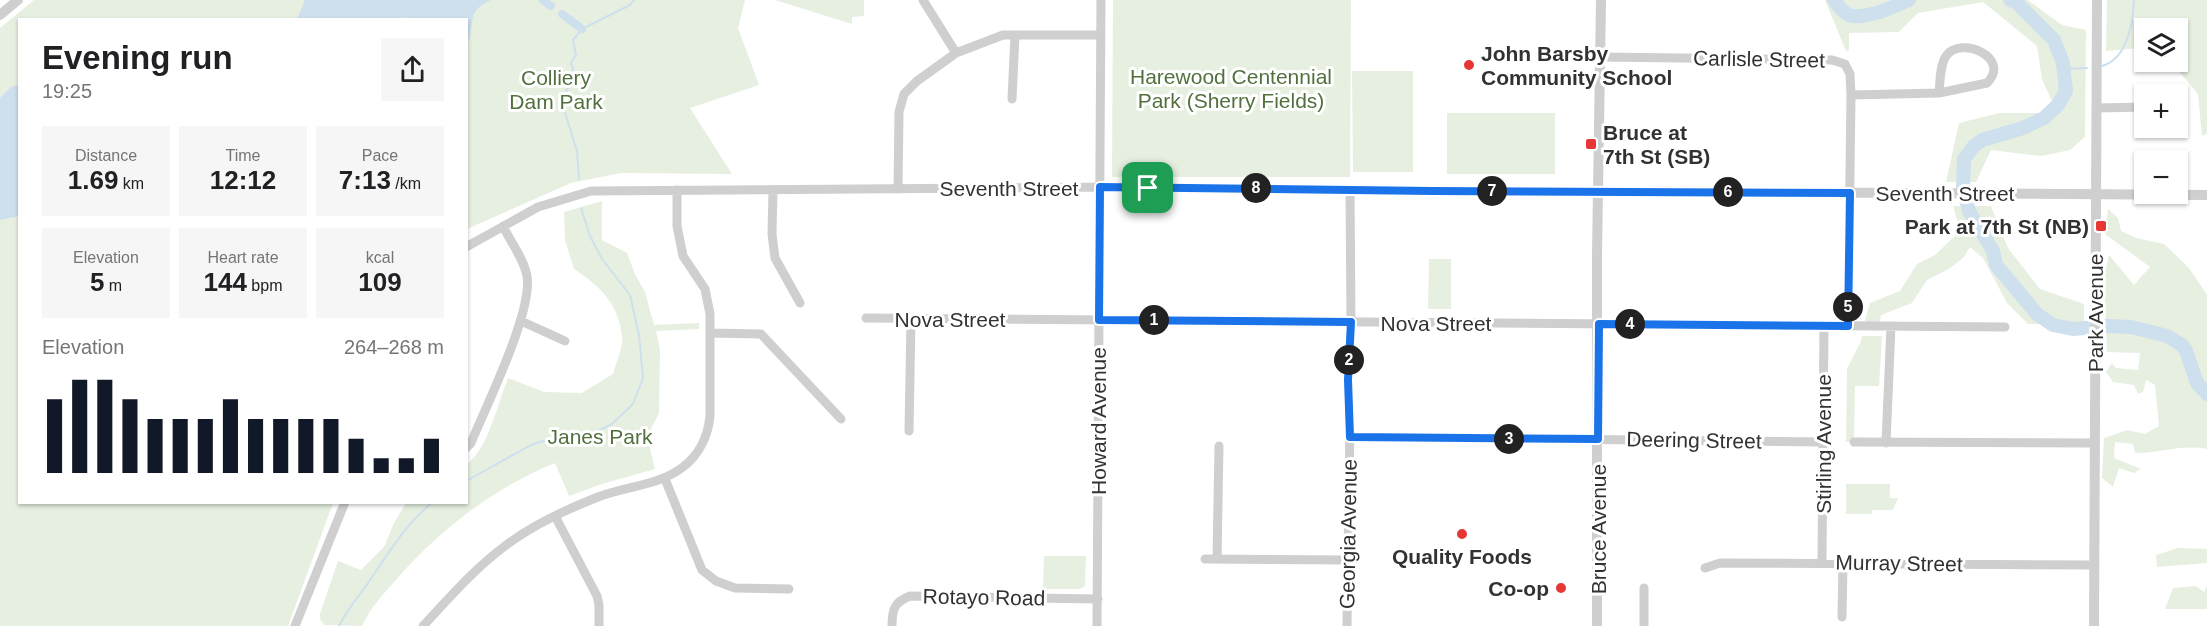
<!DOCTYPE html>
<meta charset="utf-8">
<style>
:root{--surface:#fff;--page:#f6f6f6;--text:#202124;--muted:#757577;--accent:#111827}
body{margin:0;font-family:Arial,sans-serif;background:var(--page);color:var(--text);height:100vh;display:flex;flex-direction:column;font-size:22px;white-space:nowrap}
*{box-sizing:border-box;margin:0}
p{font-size:20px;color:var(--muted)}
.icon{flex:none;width:33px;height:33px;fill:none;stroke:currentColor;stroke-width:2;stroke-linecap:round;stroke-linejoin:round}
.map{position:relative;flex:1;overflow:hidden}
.side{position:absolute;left:18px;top:18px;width:450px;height:486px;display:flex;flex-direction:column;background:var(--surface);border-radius:0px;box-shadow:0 2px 4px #0004}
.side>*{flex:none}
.fabs{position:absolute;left:2134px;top:18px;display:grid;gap:12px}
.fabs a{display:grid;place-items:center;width:54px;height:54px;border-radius:0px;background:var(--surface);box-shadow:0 2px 4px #0004;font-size:30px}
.pin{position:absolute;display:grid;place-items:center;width:51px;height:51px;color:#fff;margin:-26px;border-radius:12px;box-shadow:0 3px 9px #0006}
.km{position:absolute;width:30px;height:30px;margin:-15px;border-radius:50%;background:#222;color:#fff;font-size:16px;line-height:30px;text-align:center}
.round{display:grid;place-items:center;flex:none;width:63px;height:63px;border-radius:0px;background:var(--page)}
.overview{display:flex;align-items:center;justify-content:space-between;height:102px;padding:0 24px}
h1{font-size:33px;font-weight:600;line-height:45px}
.figures{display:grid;grid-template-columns:repeat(3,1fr);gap:9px;height:102px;padding:6px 24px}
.figures div{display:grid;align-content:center;border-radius:0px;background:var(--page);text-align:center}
.figures b{font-size:26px;font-weight:600}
.figures small{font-size:16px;font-weight:400}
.figures p{font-size:16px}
.chart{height:168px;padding:12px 24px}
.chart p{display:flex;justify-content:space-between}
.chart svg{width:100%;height:108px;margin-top:6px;stroke:var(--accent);stroke-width:6}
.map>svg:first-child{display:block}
.green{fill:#e7efe1}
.water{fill:#cedfee}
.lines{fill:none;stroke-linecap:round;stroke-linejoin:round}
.stream{stroke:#cedfee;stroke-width:2}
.canal{stroke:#cedfee;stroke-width:8}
.river{stroke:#cedfee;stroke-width:14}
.minor{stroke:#cfcfcf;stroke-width:9}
.tertiary{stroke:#cfcfcf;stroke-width:10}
.route-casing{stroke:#fff;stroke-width:12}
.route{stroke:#1a73e8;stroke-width:8}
.poi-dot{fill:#e73636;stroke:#fff;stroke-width:2}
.labels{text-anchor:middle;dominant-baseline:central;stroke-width:6;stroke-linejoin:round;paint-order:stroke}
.poi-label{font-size:21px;font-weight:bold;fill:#323232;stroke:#fff;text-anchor:start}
.street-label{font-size:21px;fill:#323232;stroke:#fff}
.park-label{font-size:21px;fill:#52703e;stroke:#fff}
</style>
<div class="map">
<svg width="2207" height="626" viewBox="0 0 2207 626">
<rect width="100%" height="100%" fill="#fff"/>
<path class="green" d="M34,0H745L738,28L759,85L690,108L732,174L621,173L571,183L467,229L466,20H20V502L333,503L288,626H0V28Z
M775,0H864V16L852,17V24Z
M1113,0H1351L1350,177H1112Z
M1825,0H2028L2062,25L2086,30L2085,137L2070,150L2041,156L1991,150L1976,182H1946L1959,123L1999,113H2057L2042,79L2037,46L1983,2L1918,13L1899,32L1849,33V51H1846Z
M2107,0H2207V134L2202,136L2198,94L2171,62H2178V28H2145V50L2139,48L2106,51Z
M1352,71H1413V172H1353Z
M1447,113H1555V174H1447Z
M602,201V240L627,253L635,274L645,292L654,325L699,323V329L656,331L660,350L659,413L647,437L655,469L602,484L569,496L555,463C493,488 438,531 394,582C382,596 370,608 362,626L324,625L320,619V614L338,561L361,570L384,547L394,523L406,503L466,502L467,464C488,449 498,403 508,378L544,392L582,393L613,374C616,363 623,348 622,337C619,304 600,286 574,269L565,240L564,212Z
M1953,206H1991L2008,248L2040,289L2084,304V325L2028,324L2007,303L1983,258L1970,247L1964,257L1949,269L1927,280L1912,303L1881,315L1879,324H1864L1870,303L1900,291L1917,264L1935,255L1960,231Z
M2108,209L2118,218L2121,231L2136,238L2164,244L2189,268L2207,295V449C2183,444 2160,453 2135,453L2133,444L2115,442L2114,458L2141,469L2134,473L2119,468L2113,487L2102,478L2104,438L2127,430L2145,434L2159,426L2155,385L2146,380L2143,392L2138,394L2134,385L2113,382L2106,372L2112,363L2116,368L2138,370L2140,353L2107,352L2104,278L2109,255L2134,285L2150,267L2105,234Z
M1429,259H1451V309H1428Z
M1862,336H1882L1879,386H1855L1854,442H1846L1847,369L1861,341Z
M1846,484H1890V498H1898L1893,510H1872V514H1846Z
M2178,548L2207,549V563L2157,567L2156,555Z
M1044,556H1086L1085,586L1080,589H1043Z
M2196,586L2204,592L2207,586V609H2165L2173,588Z"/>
<path class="water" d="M305,0H491C465,11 476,24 467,46L466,20H414L406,17L387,20L297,19Z
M19,85V216L0,220V98L11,87Z"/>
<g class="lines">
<path class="stream" d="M2102,66C2127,59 2133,24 2134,0
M2065,69L2087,68
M579,179L577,151L562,103L566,91L576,79L571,63L576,55L573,40L582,29L630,5L634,0
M466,481L531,445L562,435L593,433L612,424L633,404L643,378L639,335L630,295L602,259L590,236L581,208
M339,626C347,610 358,597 368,583C388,554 405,524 433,502"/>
<path class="canal" d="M543,0L551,6
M562,14L582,29"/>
<path class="river" d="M1834,0C1838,6 1844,14 1852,16C1870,18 1893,7 1909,0
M2010,0L2016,2L2054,40L2063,63L2066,91L2058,105L2044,118L2023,128L1982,140L1974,146L1964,159L1963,188L1969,211L1993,251L1996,265L2037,314L2053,325L2073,329L2109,326L2131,327L2167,336L2182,345L2186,351L2197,383L2207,394"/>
<path class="minor" d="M923,0L956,53
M1600,57L1832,60L1845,64L1850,74L1851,95L1848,326
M1851,95L1939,93L1987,83C2012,58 1961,35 1946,56C1940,65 1940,82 1939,93
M1012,99L1015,35
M2097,108L2145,107
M898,189L899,112L904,94L917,81L956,53L1003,35H1101
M773,190L772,234L775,258L800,303
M466,247L538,207L591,191L1100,187L1432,191H1599
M866,318L2005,327
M521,321L565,341
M710,333L761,334L841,419
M909,431L911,319
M1350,437L1823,442
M1854,442L2095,443
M1886,443L1891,326
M466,448L471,443C486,406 533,312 527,276C524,259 510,241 503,226
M665,479L702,570L716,581L735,588L789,589
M555,516L597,596L599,605V626
M1205,559L1348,560
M1217,559L1219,446
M1822,562L1824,325
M1705,568L1720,563L2094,565
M1842,617L1843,562
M295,626L345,502
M423,626C449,598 474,569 505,546C531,526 563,511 593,499C623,486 657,487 683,467C699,455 708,436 710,416V314L705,289L683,256L677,226V190
M892,626C892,610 894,602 910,596L1098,599
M1097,626L1101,0
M1347,626L1350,423L1348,380L1351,322L1350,189
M1644,626V588"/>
<path class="tertiary" d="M0,15L18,0
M1599,191L2207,195
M1597,626V255L1601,0
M2094,626L2097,0"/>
</g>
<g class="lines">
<g class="route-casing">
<path id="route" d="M1100,187L1432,191L1850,193L1848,326L1599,324L1598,439L1350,437L1348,380L1351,322L1099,320Z"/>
</g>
<use href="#route" class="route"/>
</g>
<g class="poi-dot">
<circle cx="1469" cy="65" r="6"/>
<rect x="1585" y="138" width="12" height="12" rx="3"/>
<rect x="2095" y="220" width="12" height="12" rx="3"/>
<circle cx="1462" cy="534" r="6"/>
<circle cx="1561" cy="588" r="6"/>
</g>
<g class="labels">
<g class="poi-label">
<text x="1481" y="53">John Barsby<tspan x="1481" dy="24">Community School</tspan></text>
<text x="1603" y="132">Bruce at<tspan x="1603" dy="24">7th St (SB)</tspan></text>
<text x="2089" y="226" text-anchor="end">Park at 7th St (NB)</text>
<text x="1462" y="556" text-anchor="middle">Quality Foods</text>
<text x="1549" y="588" text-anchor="end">Co-op</text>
</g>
<g class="street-label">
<text transform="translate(1759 59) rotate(1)">Carlisle Street</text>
<text x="1009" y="188">Seventh Street</text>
<text x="1945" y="193">Seventh Street</text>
<text transform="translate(2095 313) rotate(-90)">Park Avenue</text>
<text x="950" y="319">Nova Street</text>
<text x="1436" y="323">Nova Street</text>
<text transform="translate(1098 421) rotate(-90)">Howard Avenue</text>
<text transform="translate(1694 440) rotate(1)">Deering Street</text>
<text transform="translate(1823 444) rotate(-90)">Stirling Avenue</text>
<text transform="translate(1598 529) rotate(-90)">Bruce Avenue</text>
<text transform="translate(1348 534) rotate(-89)">Georgia Avenue</text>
<text transform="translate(1899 563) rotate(1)">Murray Street</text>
<text transform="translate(984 597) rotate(1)">Rotayo Road</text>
</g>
<g class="park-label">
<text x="1231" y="76">Harewood Centennial<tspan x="1231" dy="24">Park (Sherry Fields)</tspan></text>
<text x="556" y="77">Colliery<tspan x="556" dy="24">Dam Park</tspan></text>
<text x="600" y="436">Janes Park</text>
</g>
</g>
</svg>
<div class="fabs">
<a><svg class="icon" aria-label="layers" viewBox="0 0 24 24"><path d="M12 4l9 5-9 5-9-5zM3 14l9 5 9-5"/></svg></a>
<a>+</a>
<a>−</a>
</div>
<div class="pin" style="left:1148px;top:188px;background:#1e9e55"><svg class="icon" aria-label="arrive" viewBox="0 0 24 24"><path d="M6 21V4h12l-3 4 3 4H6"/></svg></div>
<b class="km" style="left:1154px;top:320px">1</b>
<b class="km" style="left:1349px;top:360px">2</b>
<b class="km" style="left:1509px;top:439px">3</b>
<b class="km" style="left:1630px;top:324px">4</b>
<b class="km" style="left:1848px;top:307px">5</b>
<b class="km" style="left:1728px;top:192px">6</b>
<b class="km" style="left:1492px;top:191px">7</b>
<b class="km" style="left:1256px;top:188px">8</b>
<section class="side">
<div class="overview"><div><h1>Evening run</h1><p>19:25</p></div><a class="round"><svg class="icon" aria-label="share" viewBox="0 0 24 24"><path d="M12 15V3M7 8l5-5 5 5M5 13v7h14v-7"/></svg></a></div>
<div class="figures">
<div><p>Distance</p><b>1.69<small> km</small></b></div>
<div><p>Time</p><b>12:12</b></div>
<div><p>Pace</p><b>7:13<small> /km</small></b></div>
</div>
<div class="figures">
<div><p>Elevation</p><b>5<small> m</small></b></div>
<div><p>Heart rate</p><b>144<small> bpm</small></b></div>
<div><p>kcal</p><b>109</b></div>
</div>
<div class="chart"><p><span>Elevation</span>264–268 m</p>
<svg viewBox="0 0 160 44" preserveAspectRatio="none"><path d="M5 44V14M15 44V6M25 44V6M35 44V14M45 44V22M55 44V22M65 44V22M75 44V14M85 44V22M95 44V22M105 44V22M115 44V22M125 44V30M135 44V38M145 44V38M155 44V30"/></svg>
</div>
</section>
</div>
